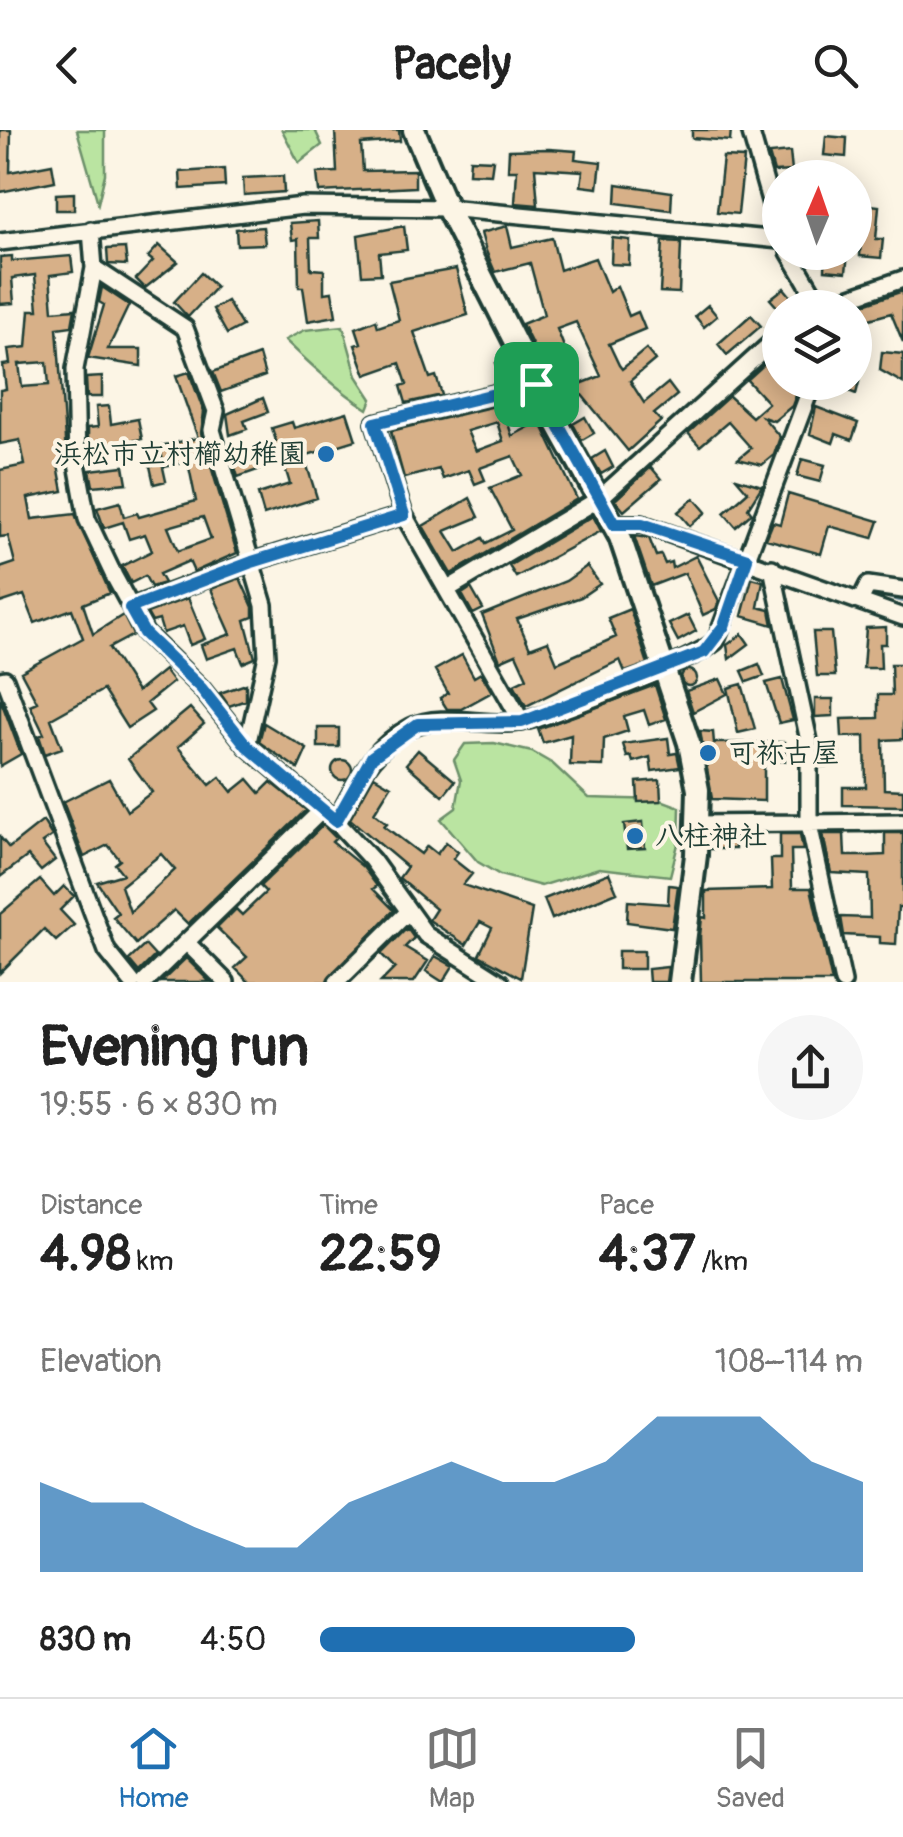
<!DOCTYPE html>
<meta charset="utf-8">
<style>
:root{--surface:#fff;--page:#f6f6f6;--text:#222;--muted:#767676;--line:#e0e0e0;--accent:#1f6fb2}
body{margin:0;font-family:Pangolin,"Klee One",sans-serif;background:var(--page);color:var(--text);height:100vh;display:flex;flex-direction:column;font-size:38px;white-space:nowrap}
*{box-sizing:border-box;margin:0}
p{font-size:32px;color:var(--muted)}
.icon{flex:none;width:55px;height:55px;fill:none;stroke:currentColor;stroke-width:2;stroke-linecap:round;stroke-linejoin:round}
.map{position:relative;height:852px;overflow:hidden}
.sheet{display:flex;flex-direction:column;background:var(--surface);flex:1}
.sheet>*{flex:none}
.needle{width:65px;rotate:2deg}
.tools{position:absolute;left:762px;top:30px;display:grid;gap:20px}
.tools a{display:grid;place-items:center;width:110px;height:110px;border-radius:50%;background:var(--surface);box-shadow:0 5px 25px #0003;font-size:50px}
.pin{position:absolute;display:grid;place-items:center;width:85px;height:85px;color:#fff;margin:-42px;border-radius:20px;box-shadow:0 5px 15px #0006}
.round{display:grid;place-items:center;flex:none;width:105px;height:105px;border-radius:52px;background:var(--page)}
.overview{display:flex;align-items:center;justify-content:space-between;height:170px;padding:0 40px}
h1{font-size:55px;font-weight:700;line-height:75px}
.stats{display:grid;grid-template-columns:repeat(3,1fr);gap:15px;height:170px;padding:10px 40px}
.stats div{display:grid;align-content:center}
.stats b{font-size:50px;font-weight:700}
.stats small{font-size:28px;font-weight:400}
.stats p{font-size:28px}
.chart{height:280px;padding:20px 40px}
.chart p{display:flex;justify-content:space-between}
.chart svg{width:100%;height:180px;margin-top:10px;fill:var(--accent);opacity:.7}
ul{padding:0 40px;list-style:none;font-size:32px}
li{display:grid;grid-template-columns:160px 120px 1fr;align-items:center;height:75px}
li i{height:25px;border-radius:12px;background:var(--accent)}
header{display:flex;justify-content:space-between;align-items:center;height:130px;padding:0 40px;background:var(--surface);font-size:45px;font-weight:700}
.dock{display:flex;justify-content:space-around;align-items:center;height:140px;border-top:2px solid var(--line);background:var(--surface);font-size:28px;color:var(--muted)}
.dock a{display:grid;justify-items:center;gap:5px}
.dock .current{color:var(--accent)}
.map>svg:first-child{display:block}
.green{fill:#bae4a1;stroke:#6c906a;stroke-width:2.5}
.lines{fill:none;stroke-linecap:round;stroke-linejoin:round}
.stream{stroke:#7398a8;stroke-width:4}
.building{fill:#d7b088;stroke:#1f3d34;stroke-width:2.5;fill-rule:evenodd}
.street-casing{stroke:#1f3d34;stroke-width:22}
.secondary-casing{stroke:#1f3d34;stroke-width:28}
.street{stroke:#fcf5e5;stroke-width:15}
.secondary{stroke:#fcf5e5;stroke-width:20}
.route-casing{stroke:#fff;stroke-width:20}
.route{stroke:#1f6fb2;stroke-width:12}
.poi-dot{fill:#1f6fb2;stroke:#fcf5e5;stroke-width:4}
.labels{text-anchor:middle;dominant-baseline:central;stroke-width:8;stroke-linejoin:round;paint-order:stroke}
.poi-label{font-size:28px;font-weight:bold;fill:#1f3d34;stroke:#fcf5e5;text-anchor:start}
</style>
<header><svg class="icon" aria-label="back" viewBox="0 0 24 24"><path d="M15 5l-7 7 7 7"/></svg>Pacely<svg class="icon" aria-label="search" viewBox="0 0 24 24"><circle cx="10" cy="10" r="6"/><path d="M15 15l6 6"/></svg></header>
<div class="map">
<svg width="903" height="852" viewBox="0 0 903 852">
<rect width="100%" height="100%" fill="#fcf5e5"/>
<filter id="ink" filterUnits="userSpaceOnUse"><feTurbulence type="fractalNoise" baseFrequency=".01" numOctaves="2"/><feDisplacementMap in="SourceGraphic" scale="20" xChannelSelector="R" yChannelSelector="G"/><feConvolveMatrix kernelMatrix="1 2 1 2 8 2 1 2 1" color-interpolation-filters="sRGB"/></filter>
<g filter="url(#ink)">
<path class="green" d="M77,0H105V44L98,73Z
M282,0H315L322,15L299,33Z
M343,196L357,246L372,269L368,279C338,260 311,235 285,210L305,200Z
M494,613L532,622L553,634L589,668L661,670L680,677L679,710L670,746L599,738L541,756L500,745L478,732L441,689L456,678L461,650L454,630L465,614Z"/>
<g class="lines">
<path class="stream" d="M888,467L903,471"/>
</g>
<path class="building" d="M0,0H11L10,42L52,34L55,51L0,62Z
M335,0H399L400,11L361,14L363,41L415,40V57L319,62L317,43L337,42Z
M692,0H731L730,11L692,8Z
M826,6L847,8L846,27L824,25Z
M549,19L576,21L575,29L601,32L598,58L581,56L583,41L535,38L538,75L515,73L517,40H508L509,20Z
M790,22L792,41L774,42L769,24Z
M723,27L744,28L738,84L717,82Z
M470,29L493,30L491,44L469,43Z
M224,39L225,56L181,59L180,42Z
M283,46L284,62L244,65L243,48Z
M617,54L672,62L671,80L616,73Z
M74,63V80H56V64Z
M863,74L879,76L876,109H883L881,128L860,126Z
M318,91L319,108H310L311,139L324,140V163L332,162L336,186L308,191L303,157H299L298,109L292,110L290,93Z
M404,96L407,120L379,123L381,144L362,145L358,105Z
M507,96L512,117L552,108L560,140L595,128L609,162L617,156L629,186L638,182L645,199L609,214L619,235L622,239L646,219L655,230L630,251L644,273L668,253L677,265L654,284L661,291L628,321L582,265L577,269L573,257L601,246L576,192L557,199L571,235L547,245L522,194L544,185L530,133L495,142L486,121L481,103Z
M263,97L265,114L237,115L236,99Z
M612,108L630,110L629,135L611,134Z
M663,111L681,112L679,163L660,162Z
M159,115L178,132L145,158L136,149L153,131L148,127Z
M125,118L127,135L108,134L107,119Z
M826,122L848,123L846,142L825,140Z
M12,126V131L71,126L73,142L50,145L53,181L75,179L72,196L57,198L65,310L66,333L58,335L63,361L28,368L32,389L75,384L110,463L83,474L93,504L123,485L133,505L109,518L137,562L164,540L173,552L147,573L153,581L127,598L103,560L51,589L62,618L45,624L39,606L44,604L30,575L37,572L21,542L83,508L72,479L35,493L24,465L0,473V438L15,433L8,406L0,407V340L25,335L20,310L0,314V260L6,259L3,235L10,234L8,219L27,217L30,180H38L35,145L12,148L14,173L0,174V127ZM47,232L49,255L22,257L19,234Z
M456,139L468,185L414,202L430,248L436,246L442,265L406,273L401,256L407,254L400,233L366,245L355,215L361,213L356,198L376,190L378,197L399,190L389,151Z
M201,143L216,157L188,187L174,172Z
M102,157L129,175L108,219H141V236L88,228L104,175L99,172Z
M784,158L793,169L780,180L770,169Z
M903,161V212L891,183L855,193V177Z
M227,171L242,196L227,204L213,179Z
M708,175L717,186L704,197L695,186Z
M751,185L761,196L727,225L718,214Z
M780,220V252H801L792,276L774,291L763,287L780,307L774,325L762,335L738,329L751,318L728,292L700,316L688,303L729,266L752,287L768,273L747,250Z
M882,222L903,224V253L880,240Z
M259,225L265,246L221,262L213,242Z
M508,229L516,244L502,249L496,233Z
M189,242L204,282L201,303L237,423L194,442L189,431L159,444L164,453L151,457L145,446L131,453L122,436L152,421L145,404L129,409L123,392L104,398L97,378L120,372L124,387L137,383L139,387L196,371L188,332L164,337L160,316L198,308L176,246ZM203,387L211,409L178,421L168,397Z
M102,247V267H87L86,248Z
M827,252H859L856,264Z
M263,268L268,282L244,291L247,299L230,305L227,284Z
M528,268L532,275L505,284L512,306L540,291L577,369L451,444L423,396L470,368L479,387L445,401L458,422L483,408L486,413L512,400L490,358L522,345L513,326L480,338L485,350L475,354L469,340L443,349L439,339L404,348L391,301ZM497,292L503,311L476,321L467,301Z
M109,276L111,294L138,289L142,309L88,318V298L98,297L96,277Z
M816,277L858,293L852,310L836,304L833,313L810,304Z
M347,282L356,310L304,326L317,368L264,385L258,364L290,354L283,331L238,347L232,327L276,311L272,298L292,292L294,298Z
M585,287L594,303L582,310L573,294Z
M605,321L613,337L601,344L592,329Z
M802,329L825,335L820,352L797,346Z
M162,333L166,351L154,354L150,336Z
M124,336L127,353L93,356L90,340Z
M651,337L661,349L624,381L615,370Z
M736,348L762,356L748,378L752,383L736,397L724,383L748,362Z
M788,364L879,391L873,408L829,396L821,424L766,409L773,392L780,394Z
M694,368L706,382L690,396L678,382Z
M593,386L601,401L516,447L509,436Z
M634,406L649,408L656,426L661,425L665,434L671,432L672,438L696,426L719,471L716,479L703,485L685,443L651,456Z
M587,436L600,454L581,467L517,489L530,518L548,511L557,533L616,507L608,488L630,479L648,534L625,542L620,530L526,576L514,554L527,548L516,524L500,531L482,485L566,451Z
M240,448L253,477V487L245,490L255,528L243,533L237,518L206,529L201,515L231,504L211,459Z
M752,448L763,451L758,477L770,480L773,495L742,486Z
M471,458L483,479L473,484L462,464Z
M188,468L205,509L190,515L183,496L163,503L159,490L152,492L147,483Z
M688,485L696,501L678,511L669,494Z
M886,497V514H880L881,538H863L866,498Z
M813,502H831L835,546H817Z
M742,504L749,514L729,529L727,515Z
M462,525L474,547L481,543L492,562L461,579H447L440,568L448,563L435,540Z
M759,534L764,546L747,552L742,541Z
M891,534H903V609L883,610L884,659L903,660V676L843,675V657H866L865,606L842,607L841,589L878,588V565H892Z
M681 548a8 8 0 1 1 16 0a8 8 0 1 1-16 0Z
M720,549L727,564L693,582L686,561Z
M782,549L793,590L779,593L766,553Z
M246,554V570L229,576L220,563Z
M742,554L755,599L738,603L728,558Z
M655,555L666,589L649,595L644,580L624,586L628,601L604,609L603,636L570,635L571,605L543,613L538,599Z
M0,568L21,624L0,636Z
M815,569H833V586L815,587Z
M190,578L204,594L178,617L210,655L220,647L232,662L248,649L260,663L271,652L306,680L188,794L174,780L136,814L113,787L118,783L97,752L123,744L115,734L120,730L108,715L84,727L63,672L109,649L127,681L152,662L128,629ZM161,724L175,740L130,782L121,756Z
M264,593L307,619L298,639L259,612Z
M318,598H339V617H318Z
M700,601L713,602L714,613L785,612V631H764V671L712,669Z
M668,608L670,624L677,623L680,637L652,641L650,627L633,632L631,626L627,627L623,614Z
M820,619H839V636L820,637Z
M418,620L455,651L443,666L406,634Z
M332 640a10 10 0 1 1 20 0a10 10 0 1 1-20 0Z
M374,646L391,656L374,683L387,693L384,696L421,724L427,716L437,724L446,712L458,722L453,729L472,744L463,755L532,779L521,848L479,825L492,798L480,792L466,815L429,790L436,779L399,748L407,737L350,689Z
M660,650L661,671L638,672L637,652Z
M43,691L52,706L42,713L55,730L41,741L28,726L0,747V707L9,718Z
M643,692L645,718L627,719L624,694Z
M323,695L336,708L332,712L363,737L377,756L373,759L394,780L326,852H249L235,838L247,827L217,798L236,779L242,785L266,762L260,756Z
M885,703H903V777H898L896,814L880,813V807L844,805L841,787L870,788L869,745L831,743L823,704H844L845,726H865L885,725Z
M780,704H800L803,720H791L792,758H811L832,852H701L700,806L702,787L706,788V761L772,759L771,729H780Z
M711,705H735V719H711Z
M609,743L617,762L552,789L544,769Z
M40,750L54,766L64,756L74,766L60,780L74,795L56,811L44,799L0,843V784Z
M669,755L678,756L672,798L627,792L628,771L668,774Z
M407,798L414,808L405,817L428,831L414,852H381L395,838L381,824Z
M145,815L155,826L139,842L129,830Z
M618,821H644V839H618Z
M435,826L453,836L443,852L426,841Z
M186,828L210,852H161Z
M668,837L666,852H649L648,839Z"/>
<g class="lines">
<g class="street-casing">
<path id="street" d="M750,0L780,106
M91,100L94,138L75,239L77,333L87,389L114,446L145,503L201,558L247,616L336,691L372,730L426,805L500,852
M0,112L303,76L447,78L780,110
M789,122L816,168L817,178
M94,138L185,198L216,281L212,300L264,475L267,526L247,616
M819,178L903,149
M614,394H642L903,487
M772,438L809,611V694L843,852
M448,459L599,369L780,205
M861,469L868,455L903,460
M131,477L251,432L404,385
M0,550L5,549L107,821L132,852
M522,592L404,385L375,293L536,254
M336,691C357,654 371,617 411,597C441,582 485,597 518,592C550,588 693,531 716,511L813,252
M697,694L903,692
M186,812L226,852
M145,852L321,681
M337,852L408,782"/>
</g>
<g class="secondary-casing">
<path id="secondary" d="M414,0L447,78L551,283L620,407L689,613L698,660L696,725L680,852"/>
</g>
<use href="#street" class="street"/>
<use href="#secondary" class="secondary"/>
</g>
</g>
<g class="lines" filter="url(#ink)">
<g class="route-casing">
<path id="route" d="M536,254L614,394H642L747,429L724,496L704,522L522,592L418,594L372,627L336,691L247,616L201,558L144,503L130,478L252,432L404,385L375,293Z"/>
</g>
<use href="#route" class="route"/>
</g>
<g class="poi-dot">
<circle cx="326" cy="324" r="10"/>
<circle cx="708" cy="623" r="10"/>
<circle cx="635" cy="706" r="10"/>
</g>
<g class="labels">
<g class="poi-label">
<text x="306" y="324" text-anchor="end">浜松市立村櫛幼稚園</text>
<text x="728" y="623">可祢古屋</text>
<text x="655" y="706">八柱神社</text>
</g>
</g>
</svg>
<div class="tools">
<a><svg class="needle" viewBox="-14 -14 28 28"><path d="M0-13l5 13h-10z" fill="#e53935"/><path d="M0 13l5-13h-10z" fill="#767676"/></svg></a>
<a><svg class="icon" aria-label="layers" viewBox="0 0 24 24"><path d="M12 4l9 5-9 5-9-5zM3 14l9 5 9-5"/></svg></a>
</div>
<div class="pin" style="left:536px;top:254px;background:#1e9e55"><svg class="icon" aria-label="arrive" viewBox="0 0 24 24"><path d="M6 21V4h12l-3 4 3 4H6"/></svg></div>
</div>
<section class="sheet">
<div class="overview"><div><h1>Evening run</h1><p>19:55 · 6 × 830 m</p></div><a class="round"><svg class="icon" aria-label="share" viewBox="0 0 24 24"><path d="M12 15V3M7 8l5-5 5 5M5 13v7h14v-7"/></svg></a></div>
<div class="stats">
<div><p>Distance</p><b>4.98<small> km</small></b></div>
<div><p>Time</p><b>22:59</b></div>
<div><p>Pace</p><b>4:37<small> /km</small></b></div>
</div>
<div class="chart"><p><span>Elevation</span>108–114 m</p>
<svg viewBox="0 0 160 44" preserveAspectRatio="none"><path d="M0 44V22L10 27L20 27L30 33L40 38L50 38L60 27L70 22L80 17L90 22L100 22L110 17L120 6L130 6L140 6L150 17L160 22V44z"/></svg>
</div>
<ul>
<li><b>830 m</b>4:50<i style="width:58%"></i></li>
</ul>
</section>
<nav class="dock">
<a class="current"><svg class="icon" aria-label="home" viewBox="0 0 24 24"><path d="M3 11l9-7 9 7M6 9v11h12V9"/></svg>Home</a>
<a><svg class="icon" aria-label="map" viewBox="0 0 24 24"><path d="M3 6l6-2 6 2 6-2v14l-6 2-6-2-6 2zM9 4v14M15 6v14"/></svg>Map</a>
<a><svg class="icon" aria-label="saved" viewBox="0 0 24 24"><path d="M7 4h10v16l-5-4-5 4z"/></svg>Saved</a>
</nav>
